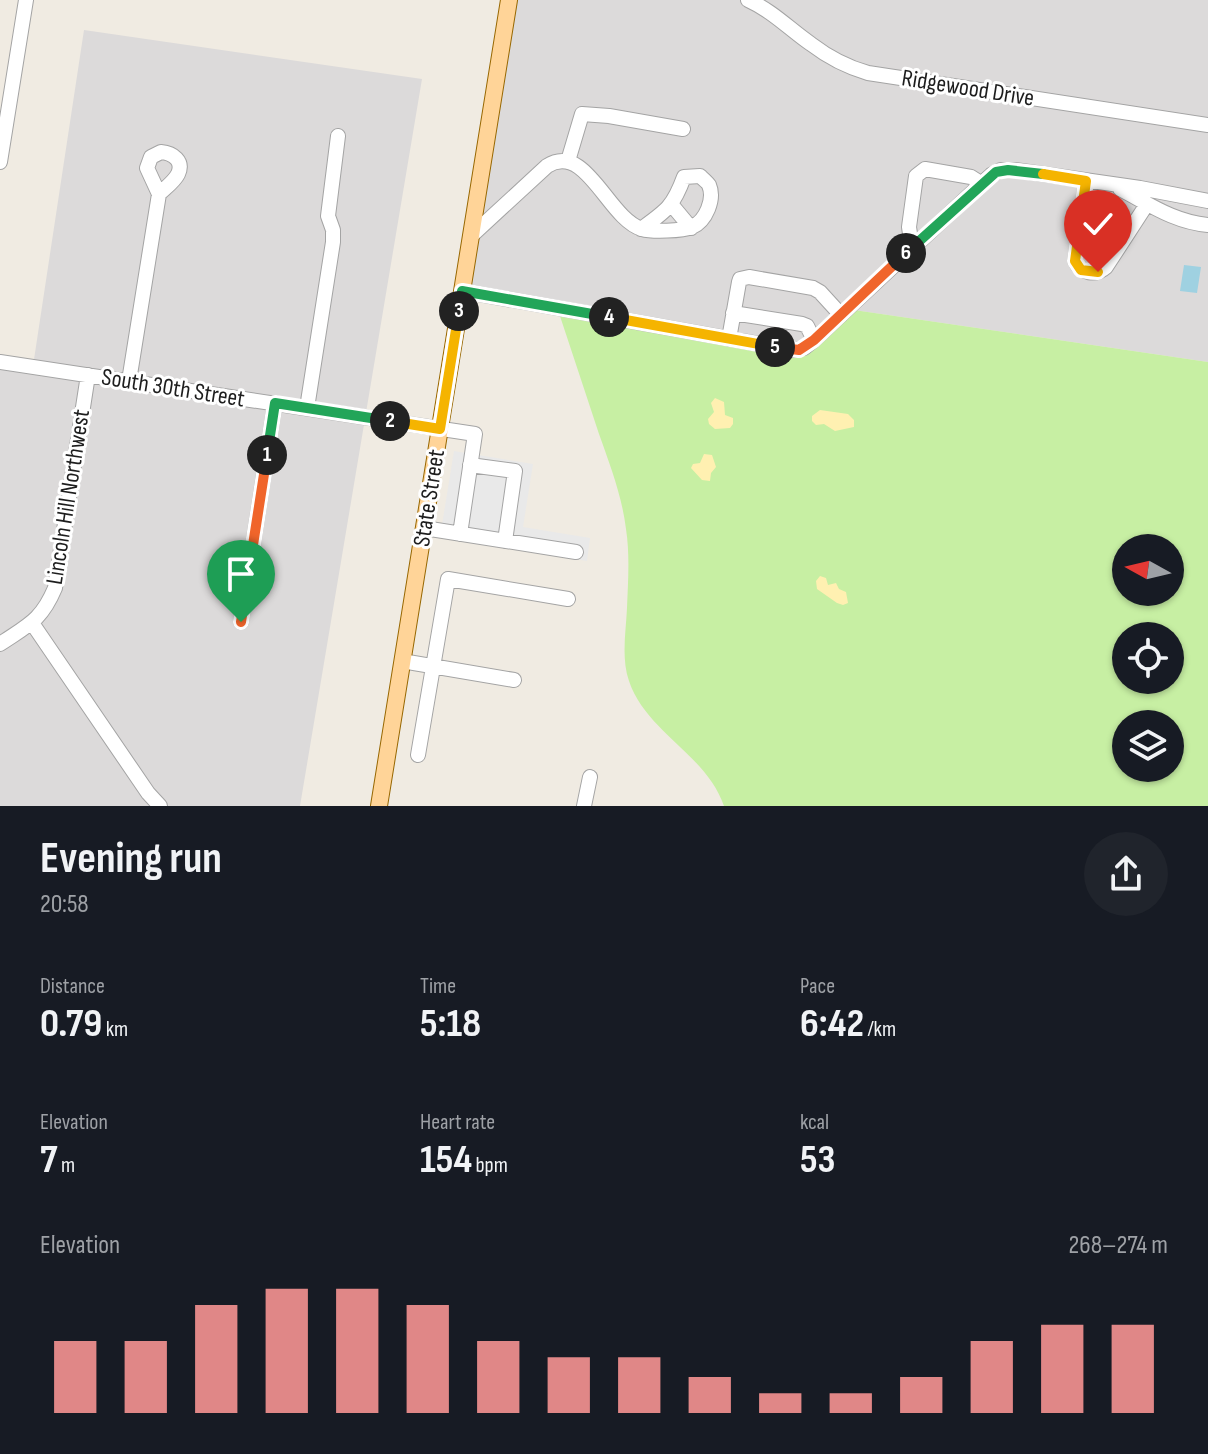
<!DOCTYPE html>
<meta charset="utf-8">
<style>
:root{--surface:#171b24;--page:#20242c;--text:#f1f3f6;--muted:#9ea1a6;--accent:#e08787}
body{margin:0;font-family:"Sofia Sans Condensed",sans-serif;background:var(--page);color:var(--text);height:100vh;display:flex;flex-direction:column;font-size:30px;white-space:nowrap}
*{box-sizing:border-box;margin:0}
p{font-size:26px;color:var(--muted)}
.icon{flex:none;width:44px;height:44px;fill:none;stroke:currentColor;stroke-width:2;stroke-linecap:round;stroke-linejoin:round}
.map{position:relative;height:806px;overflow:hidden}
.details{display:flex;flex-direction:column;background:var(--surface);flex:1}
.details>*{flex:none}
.needle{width:52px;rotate:278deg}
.tools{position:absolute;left:1112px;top:534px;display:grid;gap:16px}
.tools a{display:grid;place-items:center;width:72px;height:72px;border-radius:50%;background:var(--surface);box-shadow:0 2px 6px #0004;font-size:40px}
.pin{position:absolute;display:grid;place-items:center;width:68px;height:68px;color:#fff;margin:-82px -34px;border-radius:50% 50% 50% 0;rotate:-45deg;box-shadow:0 0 8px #0007}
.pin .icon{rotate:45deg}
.km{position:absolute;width:40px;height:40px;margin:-20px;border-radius:50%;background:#222;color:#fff;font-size:22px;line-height:40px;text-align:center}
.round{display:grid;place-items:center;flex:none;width:84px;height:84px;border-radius:42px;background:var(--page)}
.summary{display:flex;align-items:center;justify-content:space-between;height:136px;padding:0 40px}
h1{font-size:44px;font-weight:700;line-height:60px}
.figures{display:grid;grid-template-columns:repeat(3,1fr);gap:12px;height:136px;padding:8px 40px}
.figures div{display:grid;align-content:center}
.figures b{font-size:40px;font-weight:700}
.figures small{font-size:22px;font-weight:400}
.figures p{font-size:22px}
.chart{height:224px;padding:16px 40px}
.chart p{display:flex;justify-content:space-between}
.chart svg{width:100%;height:144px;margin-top:8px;stroke:var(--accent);stroke-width:6}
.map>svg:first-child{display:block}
.residential{fill:#dcdada}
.grass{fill:#c7efa3;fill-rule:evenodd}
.sand{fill:#fff0b1}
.parking{fill:#e9e9e9}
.water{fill:#9fd1e1}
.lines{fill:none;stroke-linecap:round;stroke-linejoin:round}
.minor-casing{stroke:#a4a4a4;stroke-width:16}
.major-casing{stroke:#976700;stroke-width:18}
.minor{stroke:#fff;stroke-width:14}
.major{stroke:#ffd498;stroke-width:16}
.split-1-casing{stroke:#fff;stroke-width:16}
.split-2-casing{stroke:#fff;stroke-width:16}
.split-3-casing{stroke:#fff;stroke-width:16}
.split-4-casing{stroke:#fff;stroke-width:16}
.split-5-casing{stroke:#fff;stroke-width:16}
.split-6-casing{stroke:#fff;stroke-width:16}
.split-7-casing{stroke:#fff;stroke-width:16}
.split-8-casing{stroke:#fff;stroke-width:16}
.split-1{stroke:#f0652b;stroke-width:10}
.split-2{stroke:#22a559;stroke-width:10}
.split-3{stroke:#f5b400;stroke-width:10}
.split-4{stroke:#22a559;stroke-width:10}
.split-5{stroke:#f5b400;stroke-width:10}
.split-6{stroke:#f0652b;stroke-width:10}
.split-7{stroke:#22a559;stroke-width:10}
.split-8{stroke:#f5b400;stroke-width:10}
.labels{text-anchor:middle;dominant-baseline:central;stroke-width:6;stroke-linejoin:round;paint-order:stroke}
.street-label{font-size:24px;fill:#1d1d1d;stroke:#fff}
</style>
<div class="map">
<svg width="1208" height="806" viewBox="0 0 1208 806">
<rect width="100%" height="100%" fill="#f0ebe2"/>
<path class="residential" d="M509,0H1208V362L847,309L804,348L462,291Z
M84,30L422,79L300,806H0V362L33,366Z"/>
<path class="grass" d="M557,307L793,350L847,309L1208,362V806H724C706,754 646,732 629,681C621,657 626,632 627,608C628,582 630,555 626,529C622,496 610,465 599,434C585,392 571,349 557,307ZM1126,548H1170V592H1126ZM1126,636H1170V680H1126ZM1126,724H1170V768H1126Z"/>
<path class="sand" d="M715,398L724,402L725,415L733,418V424L730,428L715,429L709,424L708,419L714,412L711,403Z
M820,410L848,414L854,420V427L835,431L824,424L816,425L812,421V416Z
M704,454L712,455L716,467L711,473L710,481L702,480L691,468L693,464L700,463Z
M820,576L826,578L828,585L836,583L839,589L846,592L848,603L843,605L837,603L817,589L816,581Z"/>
<path class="parking" d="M454,451L533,464L523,527L590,538L587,561L440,537Z"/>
<path class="water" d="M1184,265L1201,267L1197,293L1180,291Z"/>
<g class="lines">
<g class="minor-casing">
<path id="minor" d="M748,0C774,12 788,28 811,44C828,57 847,67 868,73L1208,125
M161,152C173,153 184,161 178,174C174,182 165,188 159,194L147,168L151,157Z
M568,161L582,114L609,116L683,129
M0,162L26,0
M1086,181L1075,261C1081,274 1096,276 1106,267L1147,204
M1120,189C1149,204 1174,222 1208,225
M671,204L691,228
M471,236L547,166C586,141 608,219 642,229C652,232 682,231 692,227C706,221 715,199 709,185C708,183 701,177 700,176L684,177C673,207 666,211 641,229
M912,247L909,227L916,176L925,169L971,177L982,184
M462,291L793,350L804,348L814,340L991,175L1001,170H1015L1140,188L1208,201
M733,313L802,324L807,326L814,340
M729,339L739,282L740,279L749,277L813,288L820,292L841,315
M0,362L475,434L460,534
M129,381L159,194
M307,408L333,242V230L328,216L338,136
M470,465L515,471L505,541
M424,528L576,552
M241,622L275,403
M32,623L148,793L160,806
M0,644C28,625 41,621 55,588L88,375
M402,661L514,680
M418,755L448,579L568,599
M584,806L590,777"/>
</g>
<g class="major-casing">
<path id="major" d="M379,806L509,0"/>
</g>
<use href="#minor" class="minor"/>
<use href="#major" class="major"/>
</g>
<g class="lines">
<g class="split-1-casing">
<path id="split-1" d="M241,622L267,455"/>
</g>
<g class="split-2-casing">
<path id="split-2" d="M267,455L275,403L390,421"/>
</g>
<g class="split-3-casing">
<path id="split-3" d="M390,421L440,429L459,311"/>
</g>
<g class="split-4-casing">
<path id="split-4" d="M459,311L462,291L609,317"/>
</g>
<g class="split-5-casing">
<path id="split-5" d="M609,317L775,347"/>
</g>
<g class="split-6-casing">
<path id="split-6" d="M775,347L799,350L814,340L906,253"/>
</g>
<g class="split-7-casing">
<path id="split-7" d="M906,253L996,172L1008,170L1043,174"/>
</g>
<g class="split-8-casing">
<path id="split-8" d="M1043,174L1086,181L1075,261L1081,270L1098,272"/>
</g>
<use href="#split-1" class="split-1"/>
<use href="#split-2" class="split-2"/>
<use href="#split-3" class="split-3"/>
<use href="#split-4" class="split-4"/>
<use href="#split-5" class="split-5"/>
<use href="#split-6" class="split-6"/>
<use href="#split-7" class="split-7"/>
<use href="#split-8" class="split-8"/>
</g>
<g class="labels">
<g class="street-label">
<text transform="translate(968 88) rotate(9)">Ridgewood Drive</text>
<text transform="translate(173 388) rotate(9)">South 30th Street</text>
<text transform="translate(68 497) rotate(-81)">Lincoln Hill Northwest</text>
<text transform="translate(429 498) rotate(-81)">State Street</text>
</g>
</g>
</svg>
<div class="tools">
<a><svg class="needle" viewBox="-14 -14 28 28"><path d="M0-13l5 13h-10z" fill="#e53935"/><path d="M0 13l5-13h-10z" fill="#9ea1a6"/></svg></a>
<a><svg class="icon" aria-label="locate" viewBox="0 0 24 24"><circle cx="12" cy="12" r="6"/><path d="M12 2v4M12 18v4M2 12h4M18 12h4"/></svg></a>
<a><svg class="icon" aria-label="layers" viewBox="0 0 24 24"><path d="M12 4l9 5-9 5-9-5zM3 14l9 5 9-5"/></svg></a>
</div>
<div class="pin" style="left:241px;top:622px;background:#1e9e55"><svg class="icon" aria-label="arrive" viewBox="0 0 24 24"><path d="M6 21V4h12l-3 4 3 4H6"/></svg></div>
<div class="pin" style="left:1098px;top:272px;background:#d93025"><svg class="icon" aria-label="check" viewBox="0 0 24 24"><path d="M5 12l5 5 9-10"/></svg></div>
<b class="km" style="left:267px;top:455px">1</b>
<b class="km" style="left:390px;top:421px">2</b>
<b class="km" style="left:459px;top:311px">3</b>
<b class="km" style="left:609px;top:317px">4</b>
<b class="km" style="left:775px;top:347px">5</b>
<b class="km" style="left:906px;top:253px">6</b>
</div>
<section class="details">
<div class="summary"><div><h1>Evening run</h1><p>20:58</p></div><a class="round"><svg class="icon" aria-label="share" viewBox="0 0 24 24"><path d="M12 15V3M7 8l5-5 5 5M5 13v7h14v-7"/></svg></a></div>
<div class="figures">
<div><p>Distance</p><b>0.79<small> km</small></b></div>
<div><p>Time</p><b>5:18</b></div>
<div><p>Pace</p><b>6:42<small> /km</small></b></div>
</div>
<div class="figures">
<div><p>Elevation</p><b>7<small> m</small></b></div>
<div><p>Heart rate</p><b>154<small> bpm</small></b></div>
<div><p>kcal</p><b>53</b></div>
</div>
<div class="chart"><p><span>Elevation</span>268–274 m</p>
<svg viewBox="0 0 160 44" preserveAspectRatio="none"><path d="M5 44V22M15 44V22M25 44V11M35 44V6M45 44V6M55 44V11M65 44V22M75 44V27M85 44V27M95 44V33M105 44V38M115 44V38M125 44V33M135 44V22M145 44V17M155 44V17"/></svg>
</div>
</section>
